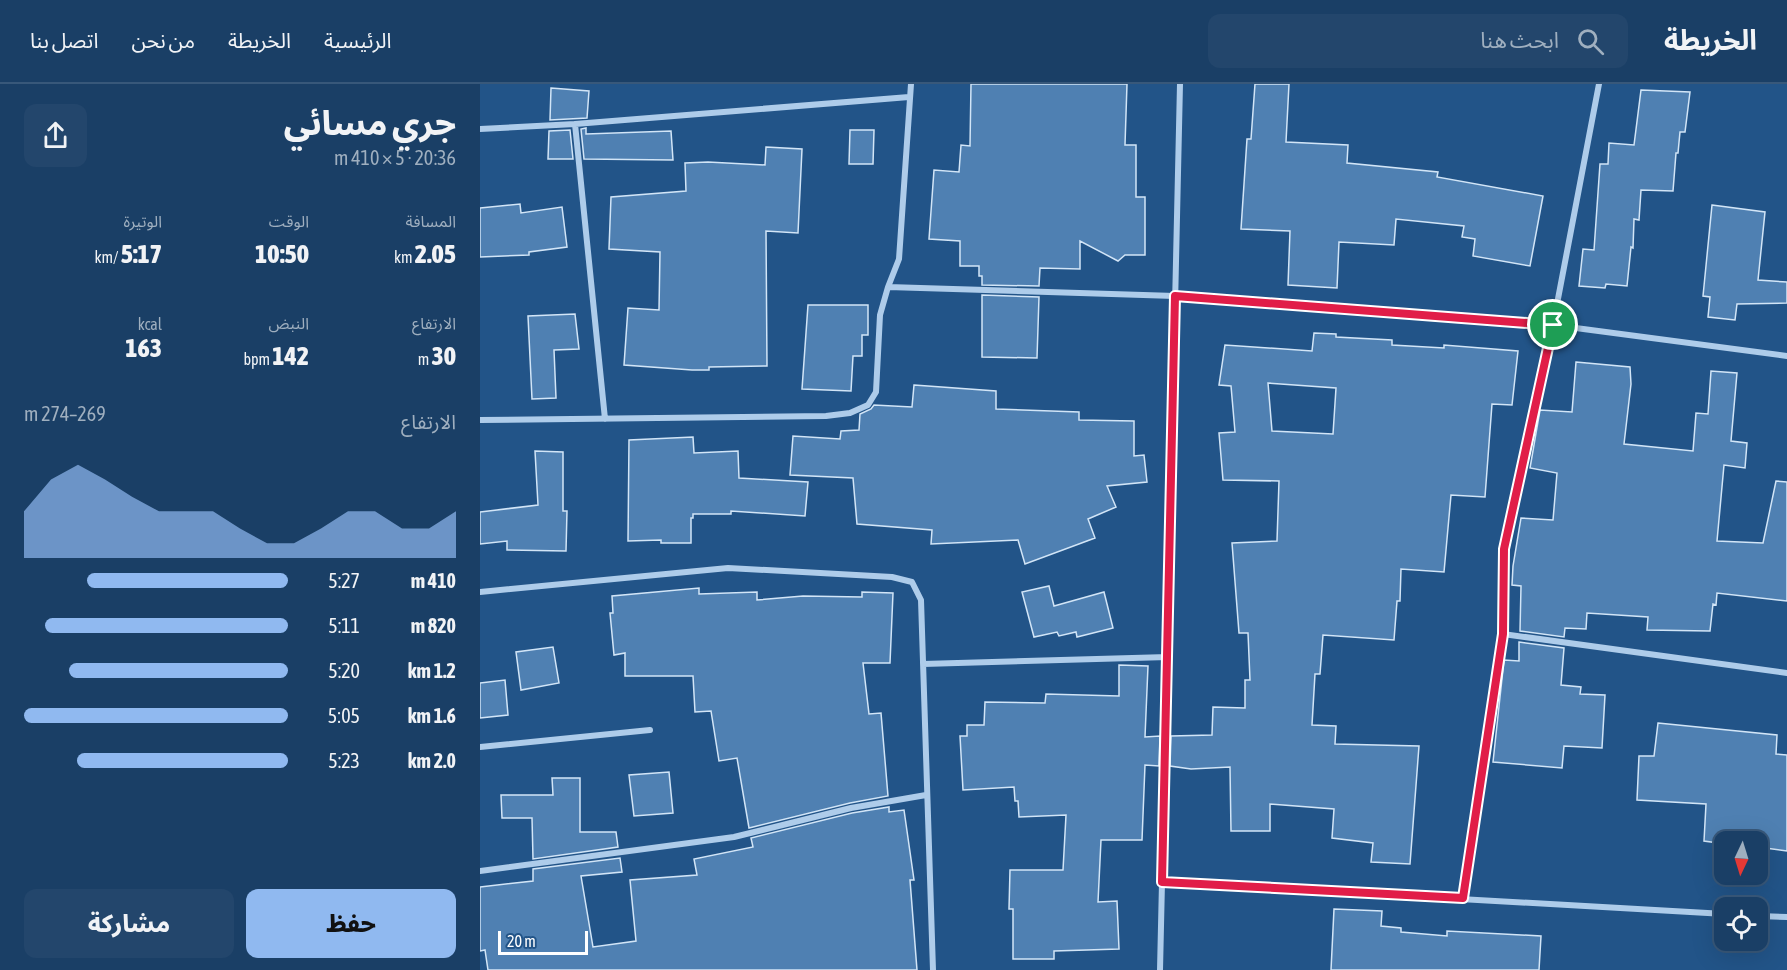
<!DOCTYPE html>
<html lang="ar">
<meta charset="utf-8">
<style>
:root{--surface:#1a3f66;--page:#23466c;--text:#f1f3f6;--muted:#9fafbf;--line:#38587a;--accent:#90b9f0}
body{margin:0;font-family:"Asap Condensed","Noto Sans Arabic",sans-serif;background:var(--page);color:var(--text);direction:rtl;height:100vh;display:flex;flex-direction:column;font-size:22px;white-space:nowrap}
*{box-sizing:border-box;margin:0}
p{font-size:20px;color:var(--muted)}
.icon{flex:none;width:33px;height:33px;fill:none;stroke:currentColor;stroke-width:2;stroke-linecap:round;stroke-linejoin:round}
.map{position:relative;flex:1;overflow:hidden;direction:ltr}
.sheet{display:flex;flex-direction:column;background:var(--surface);width:480px}
.sheet>*{flex:none}
.needle{width:39px;rotate:184deg}
.tools{position:absolute;left:1234px;top:747px;display:grid;gap:12px}
.tools a{display:grid;place-items:center;width:54px;height:54px;border-radius:12px;background:var(--surface);box-shadow:0 6px 24px #0002,0 0 0 2px var(--line);font-size:30px}
.scale{position:absolute;left:18px;bottom:15px;width:90px;box-sizing:border-box;padding-left:6px;border:3px solid #fff;border-top:0;font-size:16px;line-height:21px;white-space:nowrap;color:#fff;-webkit-text-stroke:4px #225488;paint-order:stroke}
.pin{position:absolute;display:grid;place-items:center;width:51px;height:51px;color:#fff;margin:-26px;border:3px solid #fff;border-radius:50%;box-shadow:0 2px 6px #0007}
.round{display:grid;place-items:center;flex:none;width:63px;height:63px;border-radius:12px;background:var(--page)}
.headline{display:flex;align-items:center;justify-content:space-between;height:102px;padding:0 24px}
h1{font-size:33px;font-weight:800;line-height:45px}
.stats{display:grid;grid-template-columns:repeat(3,1fr);gap:9px;height:102px;padding:6px 24px}
.stats div{display:grid;align-content:center}
.stats b{font-size:26px;font-weight:800}
.stats small{font-size:16px;font-weight:400}
.stats p{font-size:16px}
.chart{height:168px;padding:12px 24px}
.chart p{display:flex;justify-content:space-between}
.chart svg{width:100%;height:108px;margin-top:6px;fill:var(--accent);opacity:.7}
.button{display:flex;gap:12px;margin-top:auto;padding:12px 24px}
.button a{flex:1;height:69px;border-radius:12px;background:var(--accent);color:#111;font-size:24px;font-weight:800;line-height:69px;text-align:center}
.button a+a{background:var(--page);color:var(--text)}
ul{padding:0 24px;list-style:none;font-size:20px}
li{display:grid;grid-template-columns:96px 72px 1fr;align-items:center;height:45px}
li i{height:15px;border-radius:8px;background:var(--accent)}
header{display:flex;align-items:center;gap:36px;box-sizing:border-box;height:84px;padding:0 30px;background:var(--surface);border-bottom:2px solid var(--line)}
header strong{font-size:28px}
nav{display:flex;gap:33px;margin-inline-start:auto;font-size:21px}
.search{width:420px;height:54px;background:var(--page);display:flex;align-items:center;gap:15px;box-sizing:border-box;padding:0 21px;border-radius:12px;color:var(--muted);font-size:22px}
main{display:flex;flex:1;min-height:0}
.map>svg:first-child{display:block}
.building{fill:#4f80b2;stroke:#d2e5f7;stroke-width:1.5;fill-rule:evenodd}
.lines{fill:none;stroke-linecap:round;stroke-linejoin:round}
.minor{stroke:#aeccea;stroke-width:6}
.route-casing{stroke:#fff;stroke-width:12}
.route{stroke:#e11d48;stroke-width:8}
</style>
<header>
<strong>الخريطة</strong>
<div class="search"><svg class="icon" aria-label="search" viewBox="0 0 24 24"><circle cx="10" cy="10" r="6"/><path d="M15 15l6 6"/></svg>ابحث هنا</div>
<nav><a>الرئيسية</a><a>الخريطة</a><a>من نحن</a><a>اتصل بنا</a></nav>
</header>
<main>
<div class="map">
<svg width="1307" height="886" viewBox="0 0 1307 886">
<rect width="100%" height="100%" fill="#225488"/>
<path class="building" d="M491,0H647L645,61H656V113H665V171H645L638,177L600,157V185L560,184L559,202L502,201V192H499V182H480V157L449,155L454,86L479,88L481,61L490,62Z
M775,0H809L806,58L868,61L867,79L958,88L957,93L1063,112L1050,182L993,172L995,155L982,153L984,142L916,135L914,161L859,158L857,204L808,201L810,147L761,145L767,55H771Z
M71,4L109,7L107,34L70,36Z
M1161,6L1210,8L1205,48H1200L1198,69H1196L1193,107L1161,106L1159,136L1154,135L1153,164L1151,163L1147,202L1126,200L1125,204L1099,202L1103,165L1114,166L1120,80H1128L1129,59L1154,61Z
M106,44V50L191,47L193,76L104,75L101,45Z
M90,46L93,75H68L69,47Z
M370,46H394L393,80H369Z
M286,63L322,65L318,149L286,147L287,282L229,283V286H212L144,281L148,224L179,226L180,168L129,165L131,113L206,107L205,79L228,78L285,81Z
M40,120L41,129L82,123L87,163L49,168V171L0,173V124Z
M1232,121L1285,128L1278,196L1307,198V219L1257,220L1255,236L1228,233L1230,213L1223,212Z
M502,211L559,213L557,274L502,273Z
M328,221H388V251H382V272H373L371,307L322,305Z
M95,230L99,265L74,266L76,314L52,315L48,232Z
M834,249L856,250V253L912,256V261L964,264V261L1038,267L1032,321L1012,320L1005,413L971,411L964,488L921,485L920,517H917L914,556L843,551L840,590H835L832,641L856,642L855,660L939,662L930,780L891,778L893,759L852,754L854,725L790,720V747H751L750,683L711,685L690,682L691,652L732,651L733,623L765,624V596H770L768,549H759L752,459L797,457L799,397L743,396L739,349L755,348L751,302L739,301L745,261L832,267ZM788,299L856,304L853,350L792,347Z
M1096,278L1150,283L1151,300L1144,360L1213,367L1216,329L1228,330L1231,287L1257,289L1251,357L1267,359L1265,384L1244,381L1237,457L1283,459L1296,397L1307,398V517L1237,509L1236,521L1233,520L1230,547L1167,546L1168,533L1107,529L1106,545L1085,544L1084,553L1040,547L1041,502L1032,501L1033,482L1041,434L1073,436L1077,389L1050,384L1060,326L1092,328Z
M434,301L516,307V325L599,328V336L654,337V372L664,371L667,398L627,402L636,423L608,435L615,454L545,480L538,456L451,460L452,446L377,440L373,394L310,391L313,352L360,355L361,347L379,346L380,330L391,325L394,321L432,323Z
M213,353L214,369L258,367L259,394L328,398L325,432L251,427V430H213V434H211V459H181V456L148,457L149,356Z
M55,367L83,368V427H87L86,467L27,466V457L0,460V428L58,421Z
M569,502L574,522L624,508L633,544L597,553L596,548L579,552L577,548L554,553L542,508Z
M219,504V510L277,508V516L323,512L382,513V508L413,509L410,579H383L389,630L401,629L408,712L370,719L269,744L257,674L239,677L231,627L215,628L213,592H145V569L134,571L130,529H133L132,512Z
M1039,558L1084,564L1081,601L1101,603L1100,610L1125,611L1122,664L1084,662L1082,684L1013,678L1024,576L1039,577Z
M73,563L79,599L41,606L36,568Z
M639,581L668,582L665,653L680,652L679,682L665,681L662,756H621L618,818L637,817L639,865L574,867V875H533V825H529L530,786H583L586,731L539,733L538,717H535L534,703L483,706L480,652H487V641H504L505,618L565,619L566,610L639,612Z
M25,596L28,631L0,634V599Z
M1178,639L1297,651L1296,670L1307,671V767L1278,763V758H1245V760L1224,757L1226,720L1157,716L1159,672H1174Z
M189,688L193,729L154,732L149,691Z
M72,694H100V748H136L138,763L53,775L52,734H22L21,711H73Z
M409,723V728L424,726L434,796H430L437,886H8L5,866L0,867V803L53,797V785L140,774L142,788L101,792L113,863L156,857L150,796L217,791L214,775L273,763L271,754L372,729Z
M854,825L902,827L901,842L921,844V848L967,852V847L1061,852L1059,886H851Z"/>
<g class="lines">
<path class="minor" d="M431,0L419,175L408,203L695,212L1073,241L1307,272
M700,0L682,798L1245,830
M95,40L125,335
M0,45L95,40L429,13
M0,336L346,332L370,329L388,321L396,308L400,231L408,203
M0,508L248,484L412,493L432,498L441,516L453,886
M1023,550L1307,589
M443,580L688,573
M0,663L170,646
M0,787L254,753L371,724L446,711
M983,814L1023,550L1024,465L1073,241L1119,0
M1278,832L1307,833
M680,886L682,798"/>
</g>
<g class="lines">
<g class="route-casing">
<path id="route" d="M695,212L1073,241L1024,465L1023,550L983,814L682,798Z"/>
</g>
<use href="#route" class="route"/>
</g>
</svg>
<div class="tools">
<a><svg class="needle" viewBox="-14 -14 28 28"><path d="M0-13l5 13h-10z" fill="#e53935"/><path d="M0 13l5-13h-10z" fill="#9fafbf"/></svg></a>
<a><svg class="icon" aria-label="locate" viewBox="0 0 24 24"><circle cx="12" cy="12" r="6"/><path d="M12 2v4M12 18v4M2 12h4M18 12h4"/></svg></a>
</div>
<div class="scale">20 m</div>
<div class="pin" style="left:1073px;top:241px;background:#1e9e55"><svg class="icon" aria-label="arrive" viewBox="0 0 24 24"><path d="M6 21V4h12l-3 4 3 4H6"/></svg></div>
</div>
<section class="sheet">
<div class="headline"><div><h1>جري مسائي</h1><p>20:36 · 5 × 410 m</p></div><a class="round"><svg class="icon" aria-label="share" viewBox="0 0 24 24"><path d="M12 15V3M7 8l5-5 5 5M5 13v7h14v-7"/></svg></a></div>
<div class="stats">
<div><p>المسافة</p><b>2.05<small> km</small></b></div>
<div><p>الوقت</p><b>10:50</b></div>
<div><p>الوتيرة</p><b>5:17<small> /km</small></b></div>
</div>
<div class="stats">
<div><p>الارتفاع</p><b>30<small> m</small></b></div>
<div><p>النبض</p><b>142<small> bpm</small></b></div>
<div><p>kcal</p><b>163</b></div>
</div>
<div class="chart"><p><span>الارتفاع</span>269–274 m</p>
<svg viewBox="0 0 160 44" preserveAspectRatio="none"><path d="M0 44V25L10 12L20 6L30 12L40 19L50 25L60 25L70 25L80 32L90 38L100 38L110 32L120 25L130 25L140 32L150 32L160 25V44z"/></svg>
</div>
<ul>
<li><b>410 m</b>5:27<i style="width:76%"></i></li>
<li><b>820 m</b>5:11<i style="width:92%"></i></li>
<li><b>1.2 km</b>5:20<i style="width:83%"></i></li>
<li><b>1.6 km</b>5:05<i style="width:100%"></i></li>
<li><b>2.0 km</b>5:23<i style="width:80%"></i></li>
</ul>
<div class="button"><a>حفظ</a><a>مشاركة</a></div>
</section>
</main>
